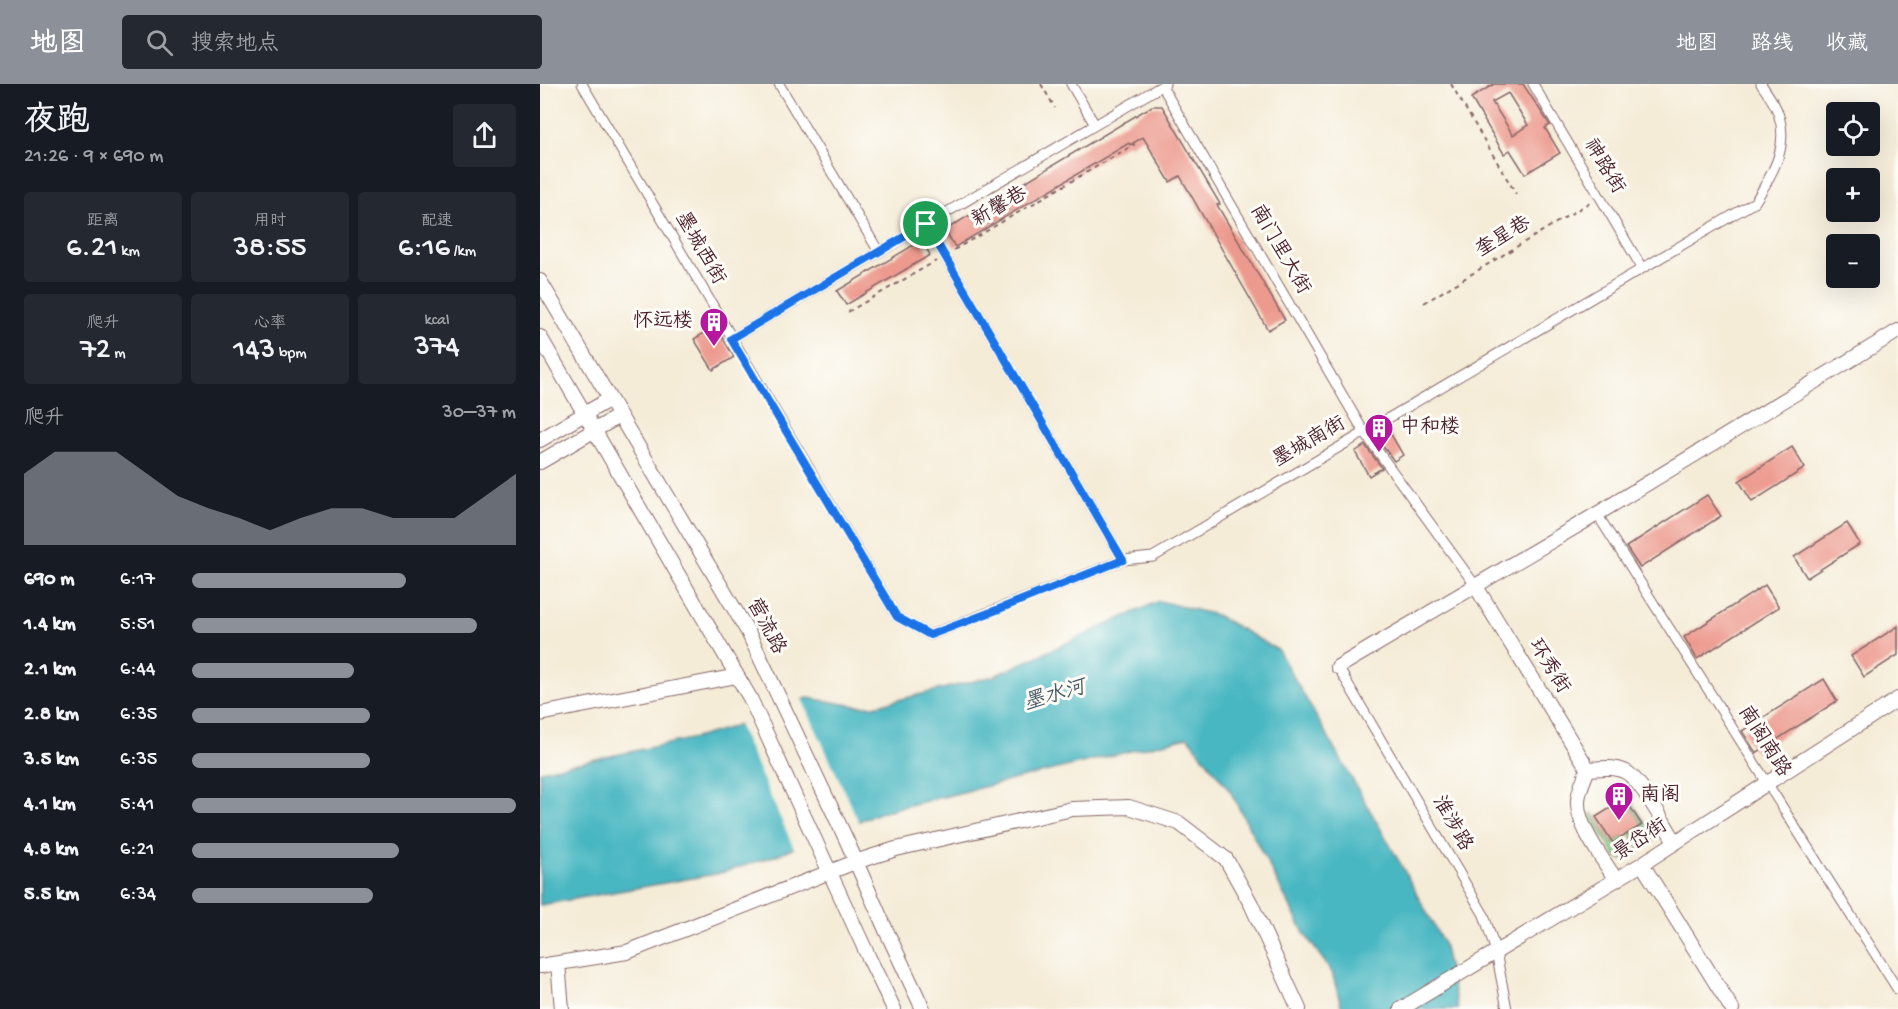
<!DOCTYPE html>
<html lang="zh">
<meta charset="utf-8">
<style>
:root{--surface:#171b24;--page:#242831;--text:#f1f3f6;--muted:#9ea1a6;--accent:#8c9099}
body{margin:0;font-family:"Gochi Hand","LXGW WenKai TC",sans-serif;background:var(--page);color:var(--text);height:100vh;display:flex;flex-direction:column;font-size:22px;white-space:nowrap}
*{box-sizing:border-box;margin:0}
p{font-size:20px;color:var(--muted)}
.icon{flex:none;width:33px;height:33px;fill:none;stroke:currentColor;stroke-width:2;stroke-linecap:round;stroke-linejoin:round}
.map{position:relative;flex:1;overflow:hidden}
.side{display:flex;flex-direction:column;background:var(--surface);width:540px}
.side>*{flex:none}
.buttons{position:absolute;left:1286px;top:18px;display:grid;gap:12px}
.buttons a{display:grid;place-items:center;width:54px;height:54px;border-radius:6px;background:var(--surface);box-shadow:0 6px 24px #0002;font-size:30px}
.pin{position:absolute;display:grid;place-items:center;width:51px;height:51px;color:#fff;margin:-26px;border:3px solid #fff;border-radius:50%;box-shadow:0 2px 6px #0007}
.round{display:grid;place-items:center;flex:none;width:63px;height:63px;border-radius:6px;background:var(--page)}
.head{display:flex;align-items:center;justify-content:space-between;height:102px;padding:0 24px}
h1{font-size:33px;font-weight:600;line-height:45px}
.stats{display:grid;grid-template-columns:repeat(3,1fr);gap:9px;height:102px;padding:6px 24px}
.stats div{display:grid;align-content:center;border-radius:6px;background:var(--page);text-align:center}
.stats b{font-size:30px;font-weight:600}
.stats small{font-size:16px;font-weight:400}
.stats p{font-size:16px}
.chart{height:168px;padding:12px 24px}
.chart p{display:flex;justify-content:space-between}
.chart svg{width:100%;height:108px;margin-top:6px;fill:var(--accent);opacity:.7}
ul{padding:0 24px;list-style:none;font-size:20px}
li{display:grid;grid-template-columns:96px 72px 1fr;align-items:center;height:45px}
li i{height:15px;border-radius:8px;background:var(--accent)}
header{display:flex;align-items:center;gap:36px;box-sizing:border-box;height:84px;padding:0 30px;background:var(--accent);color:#fff}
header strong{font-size:28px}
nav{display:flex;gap:33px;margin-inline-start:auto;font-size:21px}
.search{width:420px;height:54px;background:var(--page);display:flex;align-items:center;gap:15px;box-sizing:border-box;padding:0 21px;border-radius:6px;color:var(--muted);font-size:22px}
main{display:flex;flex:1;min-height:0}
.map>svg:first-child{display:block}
.green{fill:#8cd590;stroke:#6b7a5e;stroke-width:1.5}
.water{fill:#49b7c2;stroke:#4a6b76;stroke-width:1.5}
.pier{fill:#f5ecd8}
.building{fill:#ed9a8e;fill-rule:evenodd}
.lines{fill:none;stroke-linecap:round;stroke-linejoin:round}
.street-casing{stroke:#866768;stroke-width:11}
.secondary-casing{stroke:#866768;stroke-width:16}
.path{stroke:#866768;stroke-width:2;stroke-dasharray:4.5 4.5;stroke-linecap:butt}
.street{stroke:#fff;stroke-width:9}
.secondary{stroke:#fff;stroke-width:14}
.route-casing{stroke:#fff;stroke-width:12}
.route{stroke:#1a73e8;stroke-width:8}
.labels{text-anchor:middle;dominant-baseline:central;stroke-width:6;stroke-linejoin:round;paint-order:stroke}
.street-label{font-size:20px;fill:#4a1f2b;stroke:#fdfcf7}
.poi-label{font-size:20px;fill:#4a1f2b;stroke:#fdfcf7;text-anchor:start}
.water-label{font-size:21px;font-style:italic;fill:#4a5c67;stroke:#fdfcf7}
</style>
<header>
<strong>地图</strong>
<div class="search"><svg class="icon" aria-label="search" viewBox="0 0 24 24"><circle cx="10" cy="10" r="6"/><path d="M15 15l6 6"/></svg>搜索地点</div>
<nav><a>地图</a><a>路线</a><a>收藏</a></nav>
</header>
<main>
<section class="side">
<div class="head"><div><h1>夜跑</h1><p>21:26 · 9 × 690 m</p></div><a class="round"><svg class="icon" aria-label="share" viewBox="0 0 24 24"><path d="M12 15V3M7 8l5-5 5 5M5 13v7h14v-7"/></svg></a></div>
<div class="stats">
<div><p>距离</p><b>6.21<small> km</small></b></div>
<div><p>用时</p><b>38:55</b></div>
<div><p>配速</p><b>6:16<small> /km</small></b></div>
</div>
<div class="stats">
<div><p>爬升</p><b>72<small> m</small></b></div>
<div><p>心率</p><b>143<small> bpm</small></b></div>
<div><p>kcal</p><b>374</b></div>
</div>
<div class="chart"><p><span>爬升</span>30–37 m</p>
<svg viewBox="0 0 160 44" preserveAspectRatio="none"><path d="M0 44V15L10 6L20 6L30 6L40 15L50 24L60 29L70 33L80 38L90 33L100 29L110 29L120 33L130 33L140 33L150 24L160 15V44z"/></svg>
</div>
<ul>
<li><b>690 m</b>6:17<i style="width:66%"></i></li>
<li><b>1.4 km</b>5:51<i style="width:88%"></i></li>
<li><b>2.1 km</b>6:44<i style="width:50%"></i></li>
<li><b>2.8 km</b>6:35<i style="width:55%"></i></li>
<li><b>3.5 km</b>6:35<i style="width:55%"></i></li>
<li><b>4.1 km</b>5:41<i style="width:100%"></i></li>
<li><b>4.8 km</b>6:21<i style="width:64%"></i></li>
<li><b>5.5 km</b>6:34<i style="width:56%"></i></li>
</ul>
</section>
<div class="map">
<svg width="1358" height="925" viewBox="0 0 1358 925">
<rect width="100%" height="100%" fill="#fdfcf7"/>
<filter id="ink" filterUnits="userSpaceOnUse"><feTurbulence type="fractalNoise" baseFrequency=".0167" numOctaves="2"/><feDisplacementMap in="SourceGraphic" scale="12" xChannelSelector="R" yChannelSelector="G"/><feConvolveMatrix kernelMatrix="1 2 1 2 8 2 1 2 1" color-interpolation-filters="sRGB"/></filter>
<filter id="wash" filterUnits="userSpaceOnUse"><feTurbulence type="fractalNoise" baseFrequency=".008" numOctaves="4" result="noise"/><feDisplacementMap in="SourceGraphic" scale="24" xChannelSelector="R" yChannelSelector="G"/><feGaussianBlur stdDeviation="1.35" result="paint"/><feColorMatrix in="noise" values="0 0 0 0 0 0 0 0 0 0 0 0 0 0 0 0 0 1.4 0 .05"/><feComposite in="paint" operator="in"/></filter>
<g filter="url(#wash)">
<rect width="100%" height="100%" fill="#f5ecd8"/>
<path class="green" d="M1086,709L1113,751V757L1100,765L1090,749L1103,741L1083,710Z
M1053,729L1073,760L1085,752L1095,768L1083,776L1077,774L1050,731Z"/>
<path class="water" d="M619,517L676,531L738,566L863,784L903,859L918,925H802L792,888L764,849L690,707L648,653L341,728L234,772L181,789L0,821V687L155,654L196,642L268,614L317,622H334L454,592Z"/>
<path class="pier" d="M261,613L319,739L255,766L197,638Z"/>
<g id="blocks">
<path class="building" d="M954,0H983L1010,41L1005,44L1020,69L985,90L970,66L964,70L931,14ZM968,9L988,41L973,51L952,18Z
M612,22H622L680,120L677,121L745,236L728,246L640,92L630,98L603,53L590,61L589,59L415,163L405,146Z
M382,156L390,171L306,221L297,207Z
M176,242L194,273L173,286L154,255Z
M849,347L863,371L854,377L837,354Z
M825,361L842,384L829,392L815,368Z
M1252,363L1265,384L1212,418L1199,397Z
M1167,411L1181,432L1100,484L1086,463Z
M1307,439L1320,460L1267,494L1254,473Z
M1225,501L1239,523L1157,575L1144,553Z
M1358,542V571L1324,593L1311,572Z
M1284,595L1297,617L1216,669L1202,647Z
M1085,715L1102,741L1073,759L1056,733Z"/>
</g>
</g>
<g filter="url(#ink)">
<use href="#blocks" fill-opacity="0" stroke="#866768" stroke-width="1.5"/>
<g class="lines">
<g class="street-casing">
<path id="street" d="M42,0L357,533L390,551L583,476L613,473L1215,118C1232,90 1250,63 1238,29C1235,19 1227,9 1221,0
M239,0L339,168
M531,0L555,41
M993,0L1102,184
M622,2L824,348L935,501
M386,140L583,476
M191,255L625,0
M1057,430L1358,906
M798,583L944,831L956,868L967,925"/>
</g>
<g class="secondary-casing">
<path id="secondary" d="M0,197L208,548L306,755L345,844L383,925
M0,253L210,614L329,874L354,925
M0,356L70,315
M0,378L79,332
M935,501L1048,685
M798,583L1057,430L1358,247
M0,630L197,592
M1102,780L1192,925
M1076,796C1063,775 1036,741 1038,716C1039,705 1044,695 1048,685C1061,684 1075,682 1086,688C1102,697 1125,741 1135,758
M18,879L22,925
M0,882L87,868L315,778L356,765L532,725L589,723L639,739L686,775L711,820L759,925
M861,925L1102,780L1358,615"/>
</g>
<path class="path" d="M501,0L515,24
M911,0L976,110
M414,166L595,60
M884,219L1052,117
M308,228L396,177"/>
<use href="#street" class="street"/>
<use href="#secondary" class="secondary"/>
</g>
</g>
<g class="lines" filter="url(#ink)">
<g class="route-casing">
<path id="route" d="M386,140L583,476L454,527L390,551L357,533L191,255Z"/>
</g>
<use href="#route" class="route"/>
</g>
<defs>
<g id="building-pin" transform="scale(1.5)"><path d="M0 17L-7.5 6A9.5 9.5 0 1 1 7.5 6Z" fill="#b5179e" stroke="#fdfcf7"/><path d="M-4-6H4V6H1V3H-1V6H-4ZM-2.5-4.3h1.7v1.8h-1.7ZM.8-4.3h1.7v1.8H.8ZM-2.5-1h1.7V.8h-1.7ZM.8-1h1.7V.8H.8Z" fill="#fff"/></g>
</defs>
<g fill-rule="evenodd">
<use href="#building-pin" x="174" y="238"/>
<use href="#building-pin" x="839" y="344"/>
<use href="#building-pin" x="1079" y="712"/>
</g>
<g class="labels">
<g class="street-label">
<text transform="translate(1063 83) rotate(59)">神路街</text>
<text transform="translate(460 124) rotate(-30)">新馨巷</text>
<text transform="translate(964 154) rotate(-31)">奎星巷</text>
<text transform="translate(159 165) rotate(60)">墨城西街</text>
<text transform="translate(739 166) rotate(60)">南门里大街</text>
<text transform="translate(770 359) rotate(-30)">墨城南街</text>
<text transform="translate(225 543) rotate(62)">营流路</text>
<text transform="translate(1008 583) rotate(58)">环秀街</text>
<text transform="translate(1223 658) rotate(58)">南阁南路</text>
<text transform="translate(911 740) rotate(60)">淮涉路</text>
<text transform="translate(1101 757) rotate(-33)">景岱街</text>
</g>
<g class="poi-label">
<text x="153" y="238" text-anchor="end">怀远楼</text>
<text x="860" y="344">中和楼</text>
<text x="1100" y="712">南阁</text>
</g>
<g class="water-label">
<text transform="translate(515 613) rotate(-16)">墨水河</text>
</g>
</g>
</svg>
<div class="buttons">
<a><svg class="icon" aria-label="locate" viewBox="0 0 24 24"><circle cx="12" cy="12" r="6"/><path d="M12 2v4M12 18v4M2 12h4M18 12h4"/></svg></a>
<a>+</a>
<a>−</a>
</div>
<div class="pin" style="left:386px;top:140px;background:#1e9e55"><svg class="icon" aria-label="arrive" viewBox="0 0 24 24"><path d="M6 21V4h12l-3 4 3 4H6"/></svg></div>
</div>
</main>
